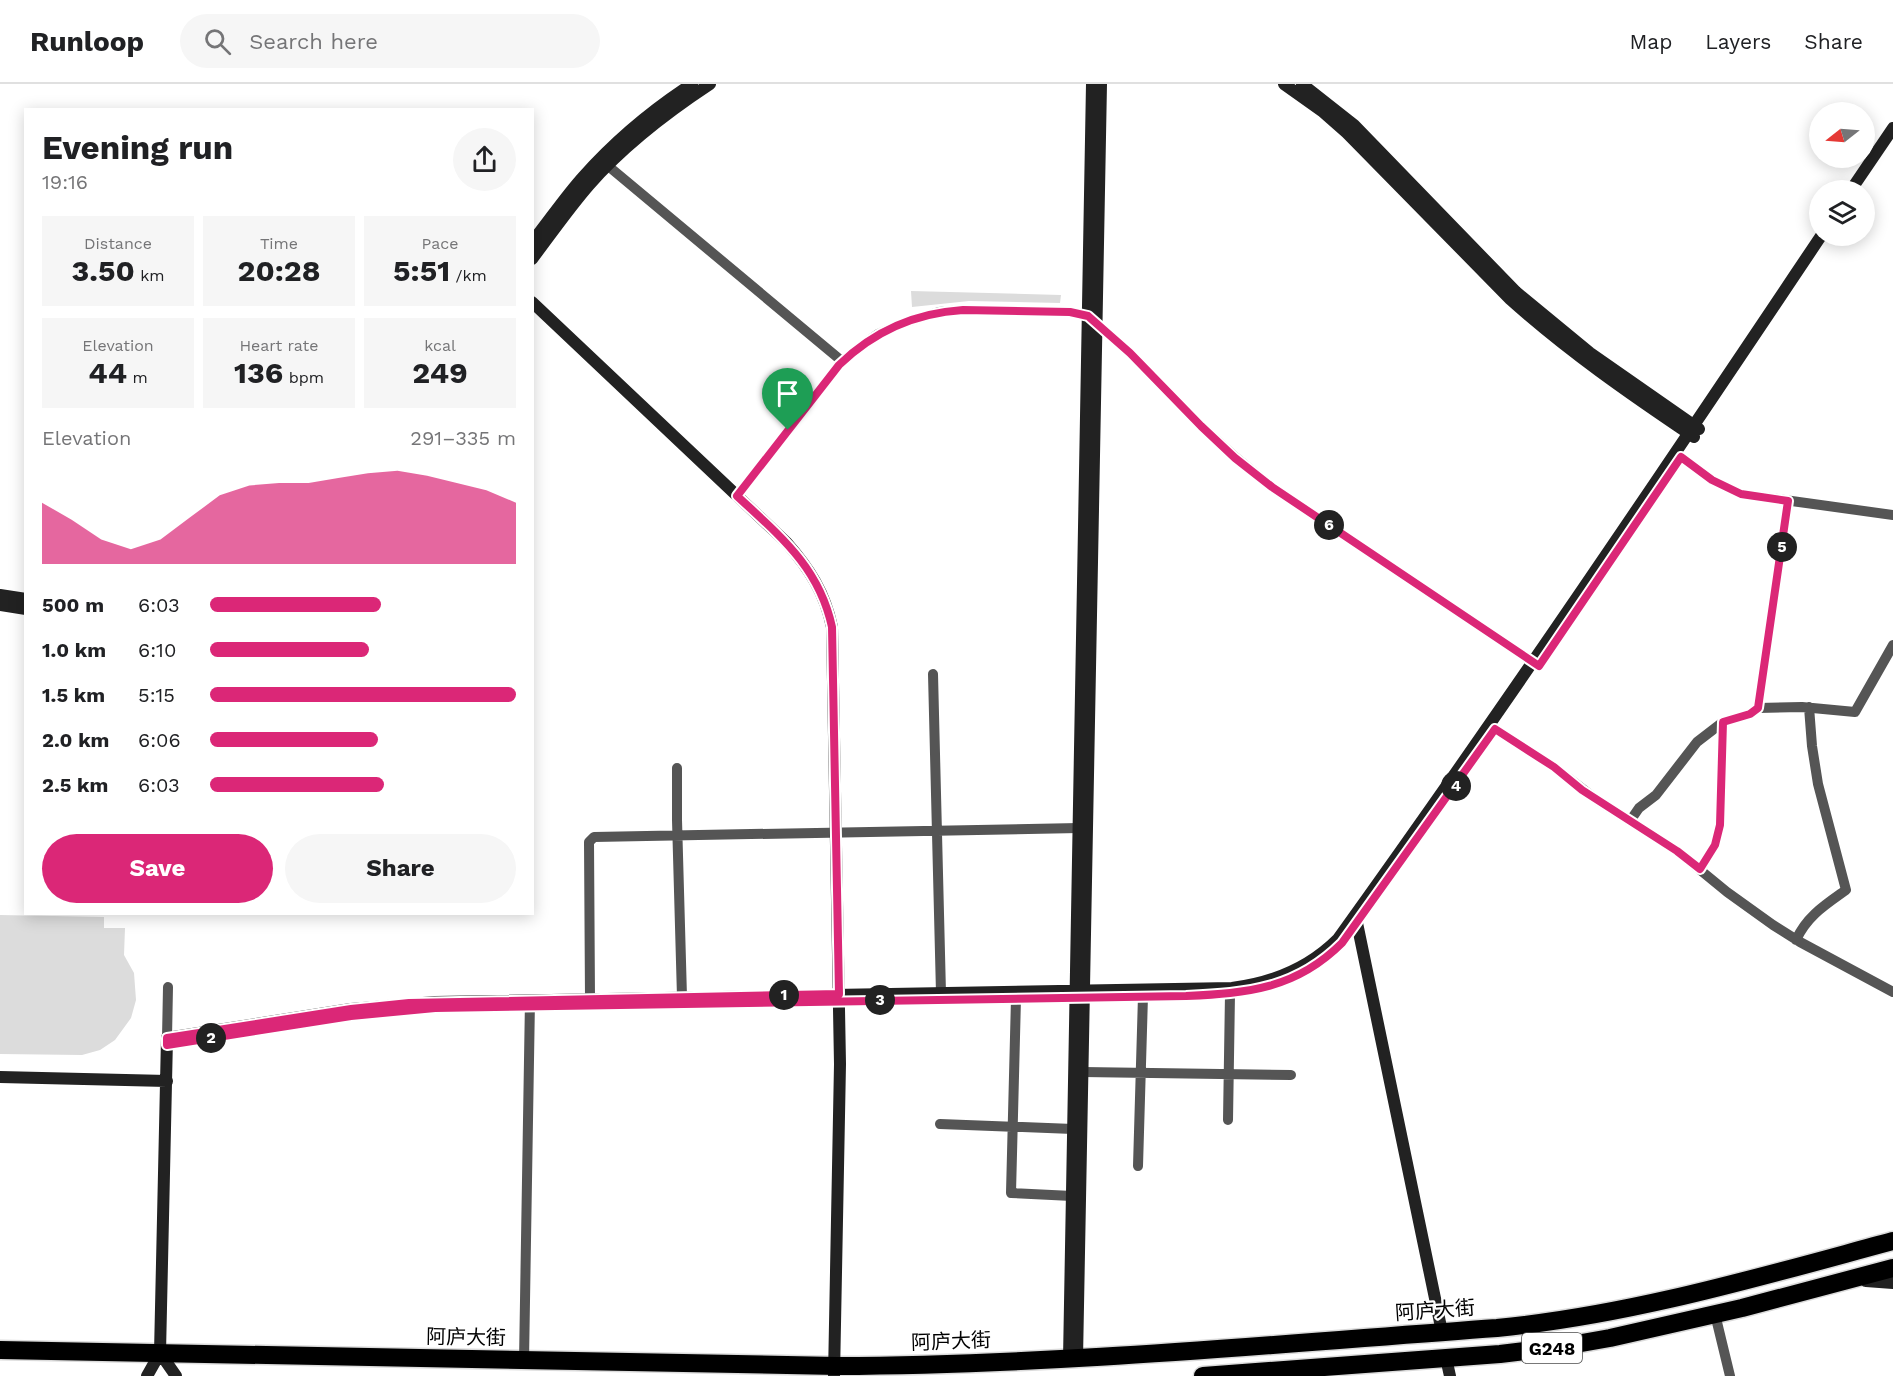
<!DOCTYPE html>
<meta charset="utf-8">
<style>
:root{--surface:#fff;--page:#f6f6f6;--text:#202124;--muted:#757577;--line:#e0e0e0;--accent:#db2777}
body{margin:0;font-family:"Work Sans","Noto Sans SC",sans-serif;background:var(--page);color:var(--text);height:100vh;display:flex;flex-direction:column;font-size:22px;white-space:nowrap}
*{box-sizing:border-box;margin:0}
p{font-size:20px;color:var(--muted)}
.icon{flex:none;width:33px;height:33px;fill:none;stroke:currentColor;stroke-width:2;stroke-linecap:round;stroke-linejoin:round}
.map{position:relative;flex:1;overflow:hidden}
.panel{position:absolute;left:24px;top:24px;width:510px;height:807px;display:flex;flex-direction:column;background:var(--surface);border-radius:0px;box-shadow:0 3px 15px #0003}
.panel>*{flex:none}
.needle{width:39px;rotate:253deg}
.tools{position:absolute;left:1809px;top:18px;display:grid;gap:12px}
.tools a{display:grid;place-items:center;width:66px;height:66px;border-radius:50%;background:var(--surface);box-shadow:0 3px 15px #0003;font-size:30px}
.pin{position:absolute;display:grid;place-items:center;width:51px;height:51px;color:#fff;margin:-62px -26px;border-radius:50% 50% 50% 0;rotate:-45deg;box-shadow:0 0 6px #0007}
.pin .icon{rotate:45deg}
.km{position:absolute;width:30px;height:30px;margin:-15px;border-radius:50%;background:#222;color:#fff;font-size:16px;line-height:30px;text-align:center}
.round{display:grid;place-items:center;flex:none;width:63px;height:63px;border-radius:32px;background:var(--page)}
.headline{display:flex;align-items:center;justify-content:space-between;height:102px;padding:0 18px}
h1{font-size:33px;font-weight:700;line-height:45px}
.metrics{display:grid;grid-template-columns:repeat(3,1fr);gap:9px;height:102px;padding:6px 18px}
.metrics div{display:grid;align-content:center;border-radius:0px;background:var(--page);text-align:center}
.metrics b{font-size:30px;font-weight:700}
.metrics small{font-size:16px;font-weight:400}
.metrics p{font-size:16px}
.chart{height:168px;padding:12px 18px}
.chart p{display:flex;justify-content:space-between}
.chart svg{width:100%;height:108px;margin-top:6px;fill:var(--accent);opacity:.7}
.action{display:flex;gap:12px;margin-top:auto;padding:12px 18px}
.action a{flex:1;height:69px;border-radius:36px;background:var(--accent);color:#fff;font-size:24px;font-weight:700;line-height:69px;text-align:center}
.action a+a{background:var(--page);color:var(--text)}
ul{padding:0 18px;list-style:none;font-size:20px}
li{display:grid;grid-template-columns:96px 72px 1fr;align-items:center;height:45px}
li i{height:15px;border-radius:8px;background:var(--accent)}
header{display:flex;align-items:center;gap:36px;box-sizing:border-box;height:84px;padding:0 30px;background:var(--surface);border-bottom:2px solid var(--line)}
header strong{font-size:28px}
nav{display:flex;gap:33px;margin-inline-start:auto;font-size:21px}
.search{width:420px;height:54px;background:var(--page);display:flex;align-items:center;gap:15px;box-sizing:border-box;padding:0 21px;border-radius:33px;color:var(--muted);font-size:22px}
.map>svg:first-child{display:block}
.green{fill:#dcdcdc}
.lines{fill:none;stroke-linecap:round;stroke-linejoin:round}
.highway-casing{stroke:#dbdbdb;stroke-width:21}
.street{stroke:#555;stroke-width:10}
.secondary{stroke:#222;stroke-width:12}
.highway{stroke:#000;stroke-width:18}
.route-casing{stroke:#fff;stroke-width:12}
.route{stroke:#db2777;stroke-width:8}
.labels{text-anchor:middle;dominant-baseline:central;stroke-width:4.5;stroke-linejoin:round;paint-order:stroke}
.shield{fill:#fff;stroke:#4c4c4c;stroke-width:1.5}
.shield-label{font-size:18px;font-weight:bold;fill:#000}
.street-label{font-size:20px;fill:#000;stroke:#fff}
</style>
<header>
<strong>Runloop</strong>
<div class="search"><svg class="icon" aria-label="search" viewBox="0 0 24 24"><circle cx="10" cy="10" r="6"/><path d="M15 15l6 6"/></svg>Search here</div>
<nav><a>Map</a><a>Layers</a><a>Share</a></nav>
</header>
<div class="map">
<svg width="1893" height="1292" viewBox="0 0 1893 1292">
<rect width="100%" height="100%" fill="#fff"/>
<path class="green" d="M911,207L1061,211L1060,219L969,217L912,223Z
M0,831L104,833V844H125L124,871L134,889L136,916L131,934L115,956L100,966L82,971L0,970Z"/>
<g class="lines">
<g class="highway-casing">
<path id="highway" d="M0,1266L837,1282C1058,1281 1277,1260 1497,1244C1632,1231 1763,1192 1893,1157
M1203,1292L1500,1270L1559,1263L1610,1254L1742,1224L1893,1184"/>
</g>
<path class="street" d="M601,76L843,278
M1681,373L1712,396L1741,410L1893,431
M737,412L839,281L857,265L878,250L903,239L939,228L963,226L1070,228L1088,232L1130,269L1201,342L1235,373L1272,403L1539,582
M933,590L941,909
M1758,624L1802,623L1855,628L1893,561
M1495,645L1554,683L1597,716L1677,767L1727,808L1773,841L1800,858L1893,908
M677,684V736L682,913
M1630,737L1639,724L1656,711L1697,658L1723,638L1750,630L1758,624L1788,417
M1700,785L1715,761L1720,741L1723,638
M1796,856C1807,832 1825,821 1846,806L1818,700L1812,662L1809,623
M1016,914L1011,1109L1072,1112
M590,915L589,758L594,753L1079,744
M167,954L168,903
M1083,988L1291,991
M1228,1036L1230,910
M940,1040L1073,1045
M1138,1082L1143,912
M1715,1230L1730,1292
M524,1277L530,916"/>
<path class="secondary" d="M1284,0L1322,27L1347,49L1510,215C1568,267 1630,310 1694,353
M1302,0L1354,41L1516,208L1590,269L1699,345
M1851,106L1893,44
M532,158C549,137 565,113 583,93C615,57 652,26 692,0
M532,175C551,150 569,124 589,101C624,61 666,29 710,0
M532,218L786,458C809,484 825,509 832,543L840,980L834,1292
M0,511L26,515
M0,521L26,525
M1357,839L1442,1248
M0,993L167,997
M1866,1197L1893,1199
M1446,1274L1450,1292
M1069,1275L1092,0
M1077,1275L1101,0
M147,1292L160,1269
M176,1292L160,1269L167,954L351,925L435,918L1232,904C1272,899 1309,884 1338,855C1504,624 1663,388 1821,152"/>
<use href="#highway" class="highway"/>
</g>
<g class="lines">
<g class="route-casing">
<path id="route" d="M963,226L1070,228L1088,232L1130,269L1201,342L1235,374L1272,403L1539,582L1681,373L1712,396L1741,410L1788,417L1758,624L1750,630L1723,638L1720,741L1715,761L1700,785L1677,767L1582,706L1554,683L1495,645L1342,859C1296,905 1248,909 1186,912L435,924L351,932L167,961V954L351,925L409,919L839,910L832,543C819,483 780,452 737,412L839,281C874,247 915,229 963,226Z"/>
</g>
<use href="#route" class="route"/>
</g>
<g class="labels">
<rect class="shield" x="1522" y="1249" width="60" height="30" rx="4.5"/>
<g class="shield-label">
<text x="1552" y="1264">G248</text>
</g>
<g class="street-label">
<text transform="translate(1435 1226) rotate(-4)">阿庐大街</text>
<text transform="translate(466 1253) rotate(1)">阿庐大街</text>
<text transform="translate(951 1257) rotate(-2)">阿庐大街</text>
</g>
</g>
</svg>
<div class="tools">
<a><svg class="needle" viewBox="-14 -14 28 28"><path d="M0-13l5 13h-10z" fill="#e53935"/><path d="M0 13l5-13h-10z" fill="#757577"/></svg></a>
<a><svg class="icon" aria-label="layers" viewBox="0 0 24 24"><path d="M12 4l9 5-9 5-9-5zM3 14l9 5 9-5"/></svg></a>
</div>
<div class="pin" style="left:788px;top:346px;background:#1e9e55"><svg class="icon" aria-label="arrive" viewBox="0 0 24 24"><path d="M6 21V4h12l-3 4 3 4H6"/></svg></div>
<b class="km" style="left:784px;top:911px">1</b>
<b class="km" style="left:211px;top:954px">2</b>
<b class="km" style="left:880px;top:916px">3</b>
<b class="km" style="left:1456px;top:702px">4</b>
<b class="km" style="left:1782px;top:463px">5</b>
<b class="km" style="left:1329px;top:441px">6</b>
<section class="panel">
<div class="headline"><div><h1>Evening run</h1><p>19:16</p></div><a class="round"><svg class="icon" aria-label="share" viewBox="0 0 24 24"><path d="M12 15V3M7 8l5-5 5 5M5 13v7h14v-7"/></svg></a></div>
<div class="metrics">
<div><p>Distance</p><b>3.50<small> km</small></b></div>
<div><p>Time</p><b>20:28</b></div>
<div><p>Pace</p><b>5:51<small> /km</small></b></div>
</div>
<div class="metrics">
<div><p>Elevation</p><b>44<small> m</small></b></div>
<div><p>Heart rate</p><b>136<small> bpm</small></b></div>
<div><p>kcal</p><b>249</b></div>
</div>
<div class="chart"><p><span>Elevation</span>291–335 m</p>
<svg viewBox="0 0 160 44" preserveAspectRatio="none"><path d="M0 44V19L10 26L20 34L30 38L40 34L50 25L60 16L70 12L80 11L90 11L100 9L110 7L120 6L130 8L140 11L150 14L160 19V44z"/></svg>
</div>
<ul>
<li><b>500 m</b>6:03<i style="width:56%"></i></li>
<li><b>1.0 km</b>6:10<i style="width:52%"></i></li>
<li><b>1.5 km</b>5:15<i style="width:100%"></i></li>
<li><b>2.0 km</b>6:06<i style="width:55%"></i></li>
<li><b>2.5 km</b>6:03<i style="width:57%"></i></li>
</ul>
<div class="action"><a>Save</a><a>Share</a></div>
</section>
</div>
